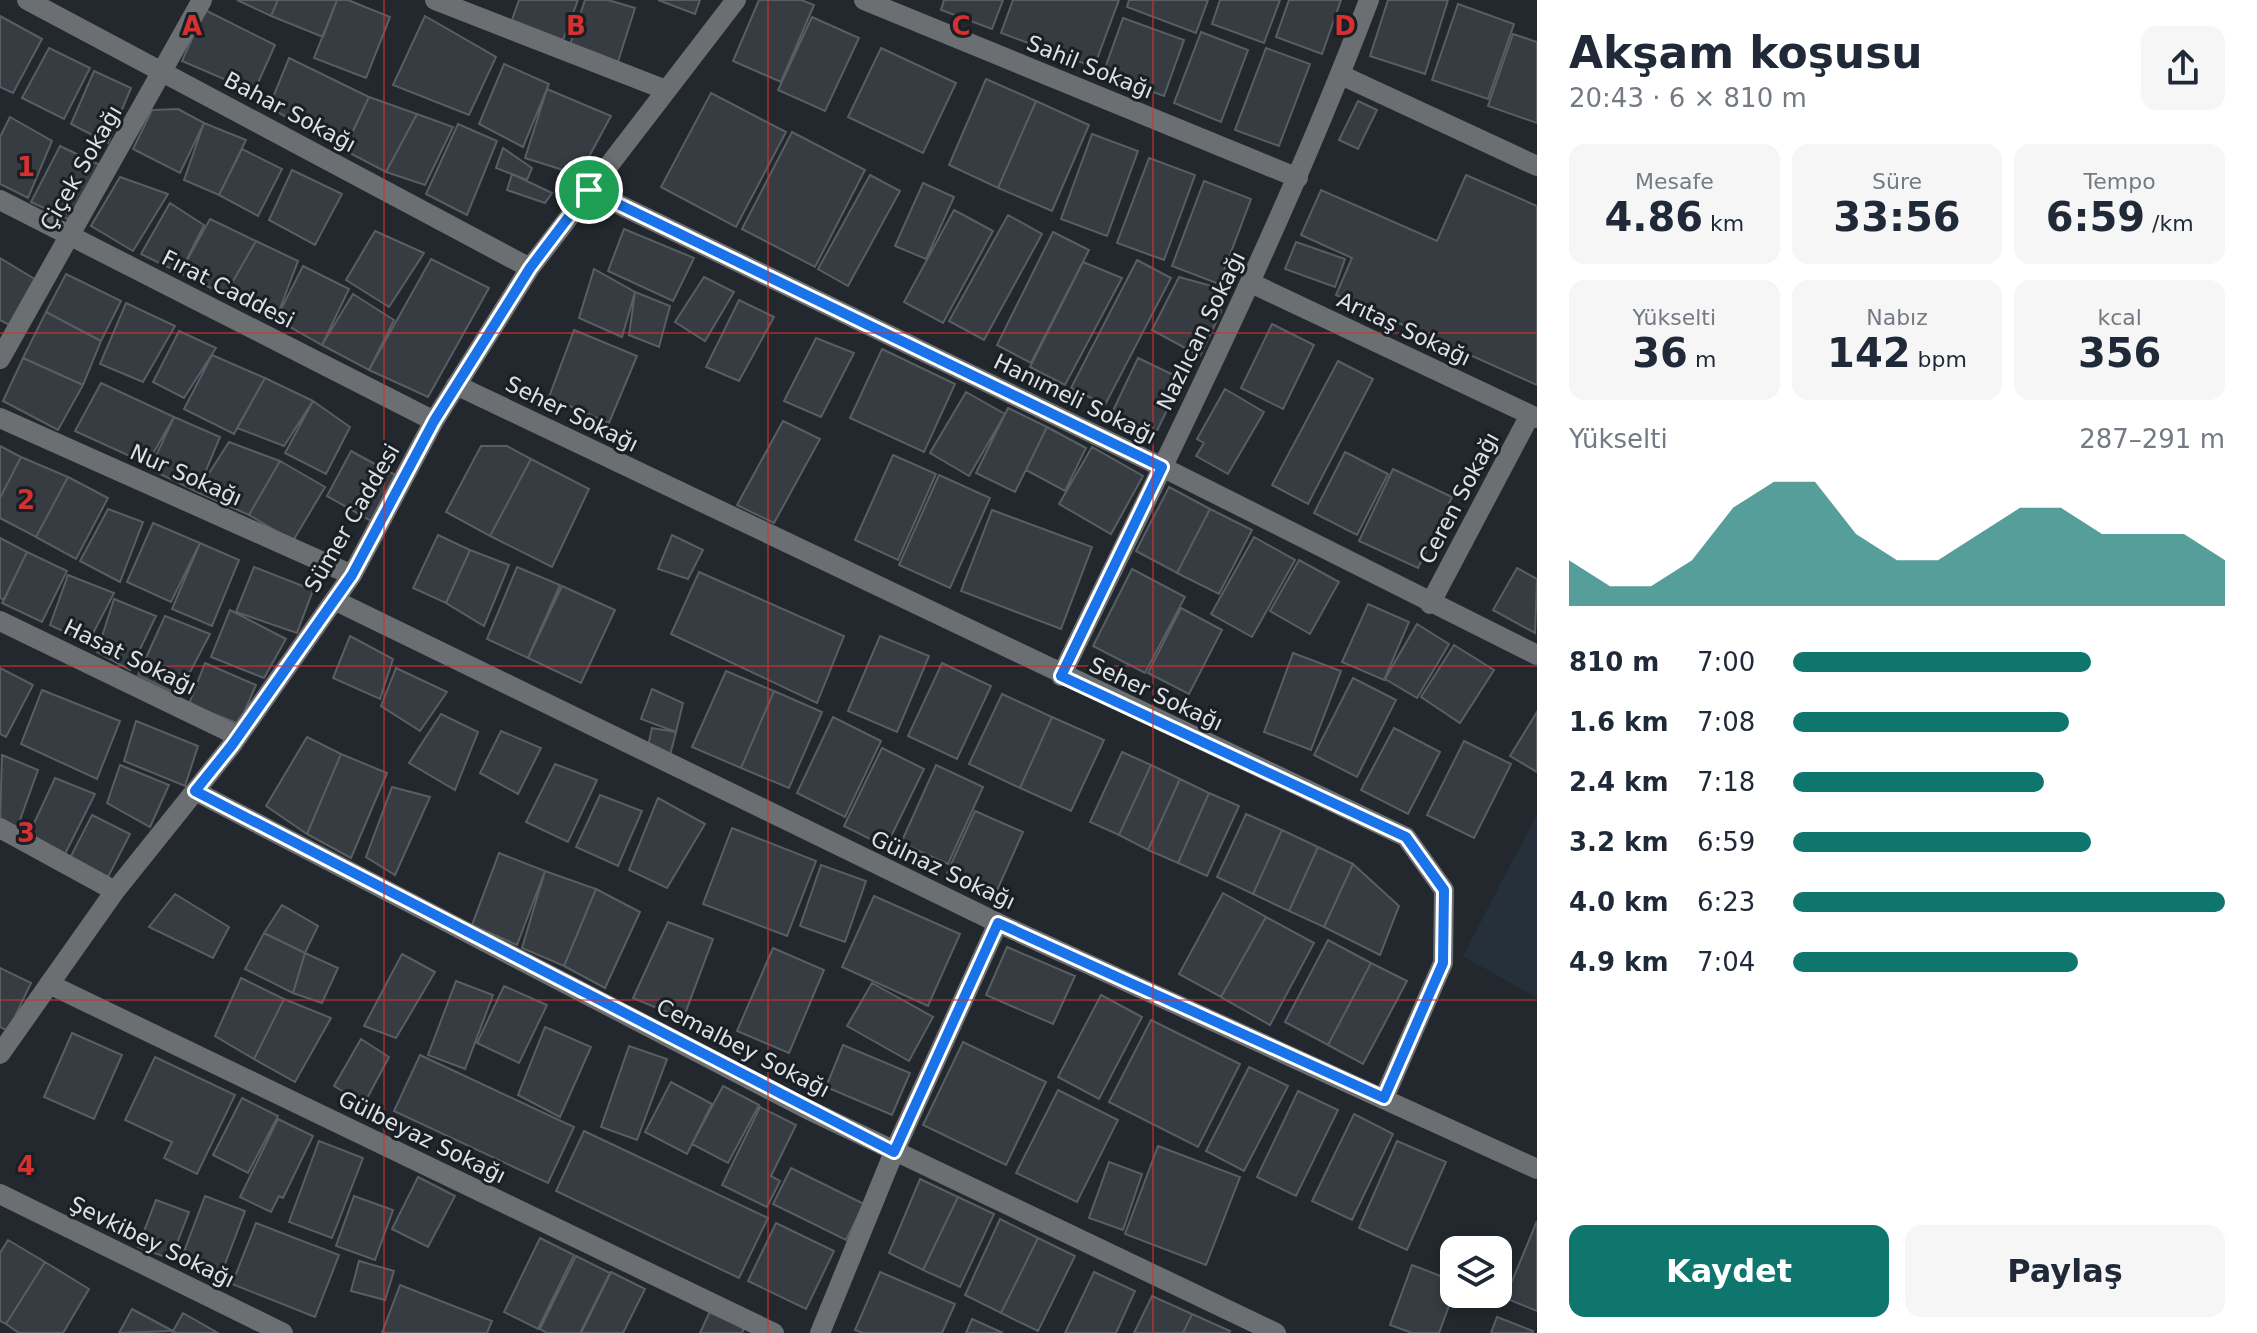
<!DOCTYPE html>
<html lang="tr">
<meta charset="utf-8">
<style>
:root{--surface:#fff;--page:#f6f6f7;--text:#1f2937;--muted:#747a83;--accent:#0f766e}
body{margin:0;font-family:"DejaVu Sans",sans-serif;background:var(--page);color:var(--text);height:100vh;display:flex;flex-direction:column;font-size:30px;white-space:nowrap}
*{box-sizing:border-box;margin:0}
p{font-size:26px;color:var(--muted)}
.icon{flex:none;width:44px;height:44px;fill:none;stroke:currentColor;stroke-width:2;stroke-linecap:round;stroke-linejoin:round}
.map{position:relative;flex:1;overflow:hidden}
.panel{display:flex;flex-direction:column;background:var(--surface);width:720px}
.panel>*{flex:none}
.buttons{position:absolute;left:1440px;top:1236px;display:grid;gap:16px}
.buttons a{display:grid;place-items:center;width:72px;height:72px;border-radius:16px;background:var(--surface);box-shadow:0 4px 12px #0003;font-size:40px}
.pin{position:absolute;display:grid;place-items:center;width:68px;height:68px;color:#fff;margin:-34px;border:4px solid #fff;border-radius:50%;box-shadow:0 2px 8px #0007}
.round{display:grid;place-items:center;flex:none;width:84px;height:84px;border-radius:16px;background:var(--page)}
.overview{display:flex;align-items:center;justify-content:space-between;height:136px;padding:0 32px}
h1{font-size:44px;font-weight:700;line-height:60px}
.metrics{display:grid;grid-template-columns:repeat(3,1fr);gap:12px;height:136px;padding:8px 32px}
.metrics div{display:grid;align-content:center;border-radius:16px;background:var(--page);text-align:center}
.metrics b{font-size:40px;font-weight:700}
.metrics small{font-size:22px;font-weight:400}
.metrics p{font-size:22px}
.chart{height:224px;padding:16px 32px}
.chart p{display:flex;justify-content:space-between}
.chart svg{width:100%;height:144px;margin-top:8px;fill:var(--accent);opacity:.7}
.button{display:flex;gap:16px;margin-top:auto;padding:16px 32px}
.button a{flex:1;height:92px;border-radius:16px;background:var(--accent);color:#fff;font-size:32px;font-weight:700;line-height:92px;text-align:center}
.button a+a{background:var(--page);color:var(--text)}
ul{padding:0 32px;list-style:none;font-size:26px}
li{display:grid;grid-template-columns:128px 96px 1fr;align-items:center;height:60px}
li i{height:20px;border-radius:10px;background:var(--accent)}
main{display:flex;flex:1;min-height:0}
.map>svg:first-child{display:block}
.built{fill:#25303a}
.building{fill:#363c41;stroke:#575e64;stroke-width:2}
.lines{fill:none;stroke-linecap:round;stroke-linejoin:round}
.minor{stroke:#6c6f72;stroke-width:20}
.route-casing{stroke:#fff;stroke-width:16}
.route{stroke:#1a73e8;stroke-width:10}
.grid{fill:none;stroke:#d63131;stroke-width:2;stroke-opacity:0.55}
.labels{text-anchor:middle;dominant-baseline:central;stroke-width:6;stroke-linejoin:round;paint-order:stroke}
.street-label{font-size:22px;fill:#dee2e5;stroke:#191f24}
.grid-label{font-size:26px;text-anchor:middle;font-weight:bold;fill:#d63131;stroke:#191f24;stroke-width:6;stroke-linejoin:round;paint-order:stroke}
</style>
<main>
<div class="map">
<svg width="1537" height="1333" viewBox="0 0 1537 1333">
<rect width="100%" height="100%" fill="#22282d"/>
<path class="built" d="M1537,814V998L1463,956Z"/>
<path class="building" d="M237,0H278L271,16Z
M278,0H337L323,37L271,16Z
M337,0H348L390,17L366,78L314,58Z
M519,0H578L563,40L512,20Z
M585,0H608L635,8L617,65L570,45Z
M658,0H700L695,14Z
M759,0H801L814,5L781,82L733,61Z
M944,0H1003L992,29L941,10Z
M1013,0H1119L1094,67L1001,33Z
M1129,0H1208L1196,33L1127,7Z
M1220,0H1280L1264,43L1212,24Z
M1289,0H1341L1322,54L1276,37Z
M1388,0H1448L1425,74L1370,56Z
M1458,4L1514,24L1488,99L1432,80Z
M205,10L275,45L254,92L182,61Z
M0,16L42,39L13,93L0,87Z
M425,16L496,57L469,115L393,85Z
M812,17L859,38L825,111L778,90Z
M1123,18L1184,40L1164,96L1103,74Z
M1201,32L1248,50L1221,122L1174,103Z
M1513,34L1537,42V123L1488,106Z
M49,48L90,68L64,119L22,98Z
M881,48L956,83L923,153L848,117Z
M1266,48L1310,64L1279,146L1235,130Z
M289,58L369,97L344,150L269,107Z
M504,64L549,84L523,147L479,124Z
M94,71L131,88L108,143L71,124Z
M986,79L1036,101L998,188L949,165Z
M547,89L611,116L579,175L525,158Z
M711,93L786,132L736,227L661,187Z
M369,97L417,114L386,172L344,150Z
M1036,101L1089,125L1052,211L998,188Z
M1358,101L1377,110L1358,149L1339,140Z
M178,109L204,123L180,173L133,149L152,110Z
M417,114L453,127L425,185L386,172Z
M10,117L52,141L28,198L0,184V137Z
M204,123L246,140L219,195L184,180Z
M458,124L497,141L467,215L426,194Z
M792,132L865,170L815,267L742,229Z
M1092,134L1138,151L1107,236L1061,219Z
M60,146L100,165L72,221L31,202Z
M503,148L532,168L527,180L496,168Z
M242,149L282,169L258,216L219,195Z
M1149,158L1195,175L1164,260L1117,243Z
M292,170L342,194L315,245L269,220Z
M512,174L552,193L545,203L507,190Z
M870,175L900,191L848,286L818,269Z
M1466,175L1537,206V385L1336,295L1352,258L1301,235L1321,190L1437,241Z
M120,177L168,194L133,251L91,226Z
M1204,181L1251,199L1219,284L1172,266Z
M923,183L954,197L926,259L895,246Z
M170,203L204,225L180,273L141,254Z
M954,210L993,231L943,323L904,302Z
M1008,215L1042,234L984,340L949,321Z
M210,219L256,241L225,295L180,273Z
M624,229L694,258L673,301L608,271Z
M375,231L424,253L389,307L346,280Z
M1053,232L1089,250L1031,363L997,345Z
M256,241L298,261L276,319L225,295Z
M1296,242L1345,259L1335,287L1285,269Z
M0,258L38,281L11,326L0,320Z
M431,259L489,288L428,397L369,370Z
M1137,260L1171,278L1105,405L1071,388Z
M1083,262L1122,278L1065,385L1030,367Z
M303,266L349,289L322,345L276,319Z
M594,269L635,292L622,337L579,318Z
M66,274L121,301L101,341L46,312Z
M704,277L734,292L705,341L675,322Z
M1179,277L1219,288L1221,312L1200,356L1152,330Z
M635,292L670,306L659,347L629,335Z
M353,294L394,320L369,370L322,345Z
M739,300L774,317L739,381L706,367Z
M126,303L175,326L143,382L100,364Z
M46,312L101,341L83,385L23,358Z
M1272,324L1314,345L1283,409L1241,388Z
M574,330L637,356L609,423L549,397Z
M179,331L216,348L184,398L153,382Z
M816,338L854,353L821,417L784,401Z
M882,349L955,384L924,452L850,418Z
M212,355L265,378L234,434L184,409Z
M23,358L83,385L58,430L3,401Z
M1138,358L1182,379L1154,437L1110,417Z
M1338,361L1373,379L1308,504L1272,485Z
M265,378L313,401L284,446L237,428Z
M101,383L174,417L147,464L75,431Z
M1225,389L1264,412L1228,474L1196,456L1204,443L1197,439Z
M966,392L1005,414L969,476L930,453Z
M313,401L350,427L326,474L285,453Z
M1008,408L1047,427L1015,492L976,473Z
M174,417L220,437L197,492L150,469Z
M783,421L820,439L774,523L737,505Z
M1047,427L1086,448L1065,491L1026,470Z
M229,442L280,461L249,515L197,492Z
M0,446L21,457L0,498Z
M481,446H507L531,459L490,536L446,512Z
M1092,447L1143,476L1111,534L1059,504Z
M351,451L397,476L373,522L327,496Z
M1345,452L1388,474L1357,535L1314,513Z
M893,455L936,474L898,560L855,540Z
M21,457L68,477L36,537L0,518V498Z
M531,459L589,489L552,567L490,536Z
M280,461L325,487L293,541L249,515Z
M1393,469L1452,497L1418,568L1359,541Z
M939,475L990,498L950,588L899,565Z
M68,477L108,498L76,559L36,537Z
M1169,487L1210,509L1177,573L1136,551Z
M108,509L143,522L120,582L80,561Z
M1210,509L1252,530L1219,594L1177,573Z
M992,510L1092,547L1061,629L961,591Z
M153,523L200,543L171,602L127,582Z
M438,535L470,550L446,603L413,588Z
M672,535L703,550L688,579L658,569Z
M1254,537L1295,560L1252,637L1211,614Z
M0,538L27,552L4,600L0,598Z
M200,543L239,560L212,626L172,609Z
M470,550L509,565L484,626L446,603Z
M27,552L67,571L42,622L2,603Z
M1299,560L1339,582L1310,634L1270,611Z
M254,567L313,590L297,633L236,612Z
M517,567L560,585L528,658L487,639Z
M1517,568L1537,579L1535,633L1493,610Z
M1132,569L1185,597L1145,673L1093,646Z
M699,572L844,636L817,703L671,634Z
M68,575L114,593L88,643L50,625Z
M562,586L615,610L581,683L528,658Z
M114,599L156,616L130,670L97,652Z
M1368,604L1409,622L1384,680L1342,662Z
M1181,608L1222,630L1189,694L1148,673Z
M230,610L286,639L264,678L211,657Z
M165,616L210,634L178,695L138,675Z
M1417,624L1449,644L1417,698L1385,679Z
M350,636L393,659L380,699L333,678Z
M880,636L929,656L897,732L848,711Z
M1454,645L1494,670L1460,723L1421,697Z
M1293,653L1341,671L1311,750L1264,732Z
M205,663L256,685L239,724L189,704Z
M942,663L991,686L957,759L908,736Z
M0,668L33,685L6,737L0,734Z
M396,668L447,692L420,731L381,706Z
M726,671L774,691L741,768L692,747Z
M1353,678L1396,700L1357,777L1314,755Z
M652,689L683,703L676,732L641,719Z
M42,690L120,721L97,779L21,744Z
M774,691L822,712L789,788L741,768Z
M1002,694L1052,717L1020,788L969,764Z
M1537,712V772L1510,756Z
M441,714L478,732L455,790L409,763Z
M833,717L881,741L845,817L797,793Z
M1052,717L1104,740L1071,811L1020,788Z
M136,721L198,746L185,786L124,761Z
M652,728L676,732L669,759L648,746Z
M1394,728L1440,752L1408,814L1361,790Z
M501,731L541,748L518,794L480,773Z
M307,737L341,754L307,834L266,806Z
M1464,741L1511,764L1474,838L1427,815Z
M882,748L924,769L886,847L844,826Z
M1122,752L1151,765L1119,835L1090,822Z
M341,754L387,773L351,858L307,834Z
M2,755L38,770L16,831L0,824Z
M555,764L597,780L568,842L526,822Z
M120,765L169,785L150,827L107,803Z
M936,765L983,787L948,864L901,843Z
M1151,765L1180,779L1148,850L1119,835Z
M55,778L95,794L64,856L29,834Z
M1180,779L1209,793L1178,863L1148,850Z
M392,787L430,797L395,875L366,857Z
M1209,793L1239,806L1207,876L1178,863Z
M600,795L642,811L618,866L576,847Z
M658,798L705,824L667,888L629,870Z
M975,811L1023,832L995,895L947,873Z
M1246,814L1282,830L1253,894L1217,877Z
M92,815L130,834L108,877L70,858Z
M732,828L816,861L787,936L703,904Z
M1282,830L1318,847L1289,911L1253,894Z
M1318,847L1353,864L1324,927L1289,911Z
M499,853L545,871L517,945L472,925Z
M1353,864L1399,906L1380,955L1324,927Z
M821,865L866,881L845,942L800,926Z
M545,871L596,889L564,966L522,948Z
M596,889L640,912L605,988L564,966Z
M1223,893L1266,917L1221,997L1179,974Z
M175,894L229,927L213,958L149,927Z
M874,896L960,934L928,1006L842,967Z
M282,905L318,926L305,953L264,933Z
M1266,917L1314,943L1270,1025L1221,997Z
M668,922L713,939L683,1019L633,998Z
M264,933L305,953L293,993L245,969Z
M1328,940L1371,963L1328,1045L1285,1022Z
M1007,947L1075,976L1053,1024L986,995Z
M773,948L824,970L789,1053L737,1031Z
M305,953L338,968L322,1003L293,993Z
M402,954L435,972L396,1038L364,1026Z
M1371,963L1407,981L1363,1064L1328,1045Z
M0,968L31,983L8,1031L0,1027Z
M241,978L284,999L254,1059L215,1036Z
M456,981L493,995L465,1069L428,1055Z
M872,983L933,1017L909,1061L847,1026Z
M504,986L547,1005L519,1063L477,1043Z
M1101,995L1142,1017L1099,1099L1058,1077Z
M284,999L331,1018L295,1082L254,1059Z
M1151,1020L1240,1064L1198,1147L1109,1102Z
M545,1027L591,1047L560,1117L518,1095Z
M72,1033L122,1055L94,1119L44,1097Z
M361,1039L389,1057L364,1104L334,1086Z
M963,1042L1046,1082L1006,1165L923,1125Z
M843,1045L910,1073L892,1115L826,1087Z
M629,1046L667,1059L637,1140L601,1127Z
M420,1055L574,1127L548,1183L394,1111Z
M155,1057L235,1095L197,1174L164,1158L172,1142L125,1120Z
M1249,1067L1288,1086L1244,1171L1206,1151Z
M671,1082L712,1104L687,1154L645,1132Z
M723,1086L759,1105L728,1163L692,1144Z
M1058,1090L1118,1120L1077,1202L1016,1173Z
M1298,1091L1338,1110L1296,1196L1257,1177Z
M242,1098L278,1116L248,1173L213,1155Z
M760,1107L796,1125L771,1176L780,1181L767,1207L722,1185Z
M1354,1114L1393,1134L1352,1220L1312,1201Z
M278,1119L313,1136L283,1198L279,1196L271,1212L240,1197Z
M584,1131L768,1218L739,1278L556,1191Z
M319,1141L363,1158L332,1238L289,1222Z
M1397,1141L1446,1162L1407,1250L1359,1228Z
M1158,1146L1240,1177L1206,1265L1125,1234Z
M1109,1162L1142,1174L1123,1230L1089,1218Z
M791,1168L864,1204L846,1240L773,1204Z
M418,1177L455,1196L428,1247L392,1229Z
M920,1179L958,1197L923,1270L889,1253Z
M205,1196L245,1211L222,1272L182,1257Z
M354,1196L393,1210L375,1260L336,1246Z
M958,1197L994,1214L960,1287L923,1270Z
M156,1200L189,1212L171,1259L138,1247Z
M1000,1219L1038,1238L1001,1313L965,1295Z
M1537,1221V1311L1505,1298Z
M256,1223L339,1255L315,1317L232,1284Z
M776,1223L834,1251L806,1309L748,1281Z
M540,1238L574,1255L538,1329L504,1312Z
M1038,1238L1075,1256L1038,1331L1001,1313Z
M8,1240L45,1262L6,1324L0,1321V1253Z
M576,1256L610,1273L580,1333H547L540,1329Z
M359,1261L394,1271L385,1300L351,1291Z
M45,1262L89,1289L63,1333H19L6,1324Z
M1412,1265L1454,1281V1292L1439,1333H1412L1390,1325Z
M611,1272L645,1289L623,1333H581Z
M880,1272L955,1304L942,1333H863L855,1330Z
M1094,1272L1135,1291L1116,1333H1065Z
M400,1285L492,1321L487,1333H382Z
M1152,1296L1192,1314L1183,1333H1134Z
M132,1309L173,1331L119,1333Z
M710,1311L744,1328L742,1333H700Z
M183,1313L218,1333H172Z
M1192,1314L1230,1331L1229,1333H1183Z
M1497,1317L1533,1331V1333H1491Z
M972,1319L1003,1333H966Z"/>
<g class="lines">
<path class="minor" d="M27,0L530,268
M435,0L666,90
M864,0L1298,178
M1341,75L1537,166
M589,190L1162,467L1537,655
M0,200L434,421
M1251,283L1537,418
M0,359L202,0
M456,385L1406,837L1444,890L1443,963L1384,1098
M0,418L352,575
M334,600L998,923L1537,1169
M1430,604L1530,415
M0,621L238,736
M1061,676C1169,453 1281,232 1369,0
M195,791L807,1109L1276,1333
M0,828L115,891
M49,984L774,1333
M0,1054L115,891L232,745L352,575L434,421L530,268L736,0
M0,1194L283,1333
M820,1333L894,1152L998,923"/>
</g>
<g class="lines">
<g class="route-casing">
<path id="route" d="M589,190L1162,467L1061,676L1406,837L1444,890L1443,963L1384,1098L998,923L894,1152L195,791L232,745L352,575L434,421L530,268Z"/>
</g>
<use href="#route" class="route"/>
</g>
<path class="grid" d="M384,0V1333M768,0V1333M1153,0V1333M0,333H1537M0,666H1537M0,1000H1537"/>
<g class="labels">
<g class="street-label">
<text transform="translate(1090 67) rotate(22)">Sahil Sokağı</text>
<text transform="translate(290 112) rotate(28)">Bahar Sokağı</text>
<text transform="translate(81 168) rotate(-60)">Çiçek Sokağı</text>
<text transform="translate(228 289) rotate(27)">Fırat Caddesi</text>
<text transform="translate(1404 329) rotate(25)">Arıtaş Sokağı</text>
<text transform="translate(1201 331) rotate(-64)">Nazlıcan Sokağı</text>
<text transform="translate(1075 399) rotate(26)">Hanımeli Sokağı</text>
<text transform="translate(572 414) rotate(26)">Seher Sokağı</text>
<text transform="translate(186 475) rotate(24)">Nur Sokağı</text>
<text transform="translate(1459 498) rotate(-62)">Ceren Sokağı</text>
<text transform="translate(352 518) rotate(-60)">Sümer Caddesi</text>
<text transform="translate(130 657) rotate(26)">Hasat Sokağı</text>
<text transform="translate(1156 694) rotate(25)">Seher Sokağı</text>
<text transform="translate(943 870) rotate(25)">Gülnaz Sokağı</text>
<text transform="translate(743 1048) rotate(27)">Cemalbey Sokağı</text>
<text transform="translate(422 1137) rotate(26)">Gülbeyaz Sokağı</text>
<text transform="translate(152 1242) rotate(26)">Şevkibey Sokağı</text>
</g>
</g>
<g class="grid-label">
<text x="192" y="35">A</text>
<text x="576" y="35">B</text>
<text x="961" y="35">C</text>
<text x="1345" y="35">D</text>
<text x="26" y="176">1</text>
<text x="26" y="509">2</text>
<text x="26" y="842">3</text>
<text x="26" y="1175">4</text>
</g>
</svg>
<div class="buttons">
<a><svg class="icon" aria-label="layers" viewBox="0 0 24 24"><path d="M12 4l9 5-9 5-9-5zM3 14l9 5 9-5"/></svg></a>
</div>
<div class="pin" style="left:589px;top:190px;background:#1e9e55"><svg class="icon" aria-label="arrive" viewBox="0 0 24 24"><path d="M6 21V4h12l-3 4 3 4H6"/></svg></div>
</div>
<section class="panel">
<div class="overview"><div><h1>Akşam koşusu</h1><p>20:43 · 6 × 810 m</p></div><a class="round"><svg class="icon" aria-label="share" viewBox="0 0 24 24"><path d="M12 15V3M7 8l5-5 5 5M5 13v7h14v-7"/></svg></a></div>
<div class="metrics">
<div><p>Mesafe</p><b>4.86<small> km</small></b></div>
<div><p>Süre</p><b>33:56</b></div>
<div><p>Tempo</p><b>6:59<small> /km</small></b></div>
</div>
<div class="metrics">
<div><p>Yükselti</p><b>36<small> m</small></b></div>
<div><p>Nabız</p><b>142<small> bpm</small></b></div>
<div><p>kcal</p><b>356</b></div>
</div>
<div class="chart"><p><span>Yükselti</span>287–291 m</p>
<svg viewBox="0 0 160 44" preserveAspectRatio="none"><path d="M0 44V30L10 38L20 38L30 30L40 14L50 6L60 6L70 22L80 30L90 30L100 22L110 14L120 14L130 22L140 22L150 22L160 30V44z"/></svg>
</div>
<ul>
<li><b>810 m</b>7:00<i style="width:69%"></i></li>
<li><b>1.6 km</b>7:08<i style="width:64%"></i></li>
<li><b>2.4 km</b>7:18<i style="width:58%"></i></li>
<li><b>3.2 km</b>6:59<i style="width:69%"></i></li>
<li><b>4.0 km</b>6:23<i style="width:100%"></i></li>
<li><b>4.9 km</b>7:04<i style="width:66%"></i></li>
</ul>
<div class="button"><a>Kaydet</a><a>Paylaş</a></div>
</section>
</main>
